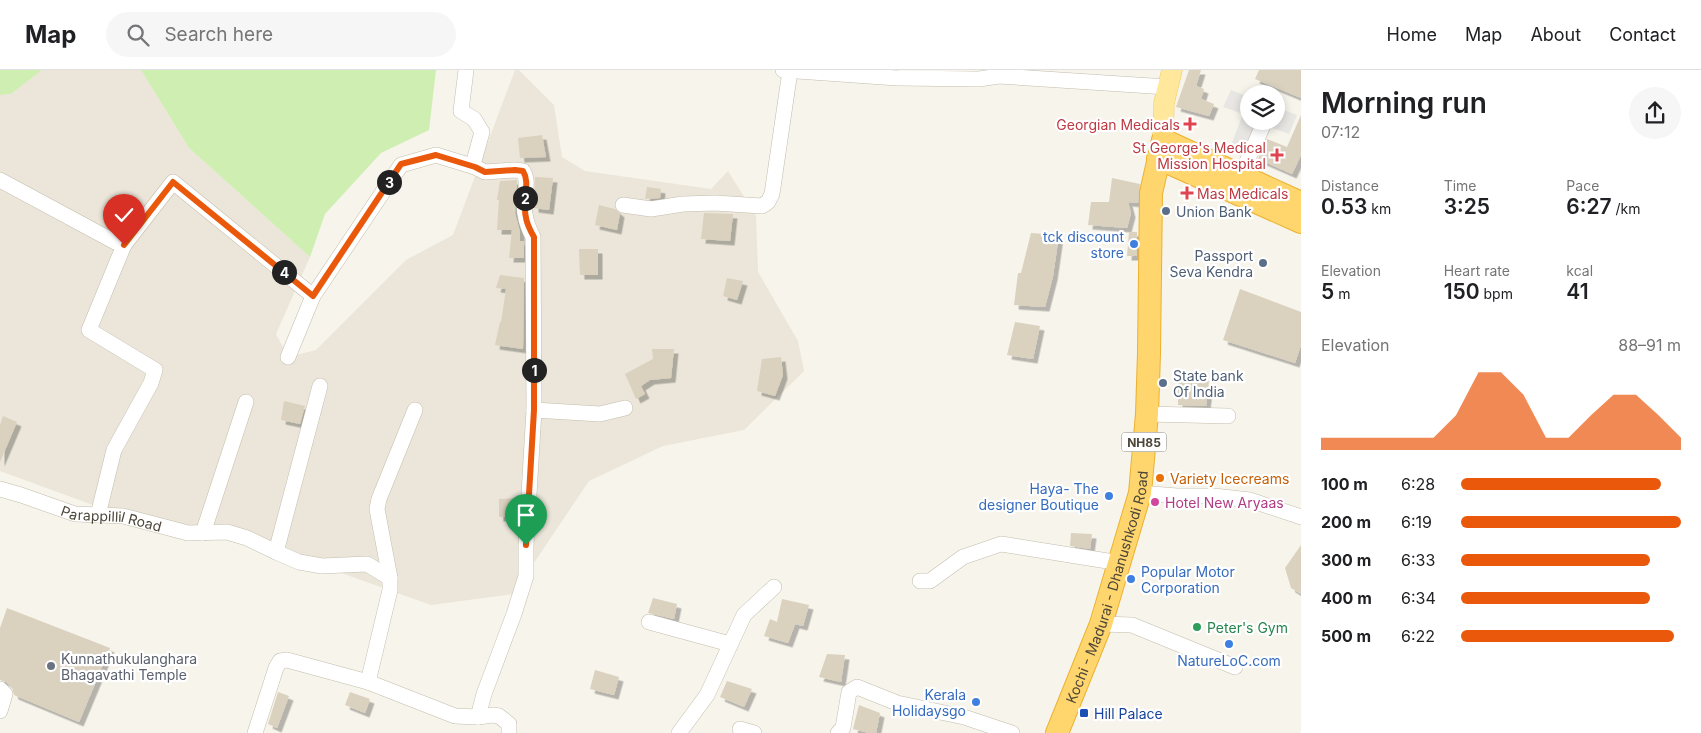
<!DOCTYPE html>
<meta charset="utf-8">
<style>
:root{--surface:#fff;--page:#f6f6f6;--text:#202124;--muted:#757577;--line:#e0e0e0;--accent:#ea580c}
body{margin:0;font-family:Inter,sans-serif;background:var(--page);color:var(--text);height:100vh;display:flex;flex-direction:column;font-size:19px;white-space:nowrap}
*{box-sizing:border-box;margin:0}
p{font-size:16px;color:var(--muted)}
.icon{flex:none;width:28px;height:28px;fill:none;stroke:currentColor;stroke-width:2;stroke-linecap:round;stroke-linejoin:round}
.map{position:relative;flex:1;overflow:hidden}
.drawer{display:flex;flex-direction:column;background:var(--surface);width:400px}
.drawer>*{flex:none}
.buttons{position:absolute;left:1240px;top:15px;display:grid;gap:10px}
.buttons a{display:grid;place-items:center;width:45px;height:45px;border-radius:50%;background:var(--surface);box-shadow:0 2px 8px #0003;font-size:25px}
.pin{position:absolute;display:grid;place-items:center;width:42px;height:42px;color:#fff;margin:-51px -21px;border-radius:50% 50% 50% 0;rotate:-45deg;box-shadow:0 0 5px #0007}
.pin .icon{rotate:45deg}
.km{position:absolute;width:25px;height:25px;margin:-12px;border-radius:50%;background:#222;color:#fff;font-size:14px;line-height:25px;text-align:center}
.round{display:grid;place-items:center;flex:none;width:52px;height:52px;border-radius:26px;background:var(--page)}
.head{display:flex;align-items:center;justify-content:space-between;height:85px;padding:0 20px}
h1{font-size:28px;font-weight:600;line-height:38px}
.metrics{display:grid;grid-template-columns:repeat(3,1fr);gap:8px;height:85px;padding:5px 20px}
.metrics div{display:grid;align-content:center}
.metrics b{font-size:21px;font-weight:600}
.metrics small{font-size:14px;font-weight:400}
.metrics p{font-size:14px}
.chart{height:140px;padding:10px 20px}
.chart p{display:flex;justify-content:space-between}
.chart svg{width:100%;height:90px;margin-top:5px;fill:var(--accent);opacity:.7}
ul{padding:0 20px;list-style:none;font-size:16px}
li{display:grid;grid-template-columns:80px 60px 1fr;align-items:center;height:38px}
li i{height:12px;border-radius:6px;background:var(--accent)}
header{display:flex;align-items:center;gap:30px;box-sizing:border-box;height:70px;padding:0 25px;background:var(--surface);border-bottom:1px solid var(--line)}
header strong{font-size:24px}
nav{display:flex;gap:28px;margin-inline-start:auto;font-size:18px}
.search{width:350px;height:45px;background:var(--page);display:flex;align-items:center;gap:12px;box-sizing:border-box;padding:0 18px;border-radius:28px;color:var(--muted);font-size:19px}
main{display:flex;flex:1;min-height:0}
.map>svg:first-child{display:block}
.residential{fill:#ebe6d9}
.green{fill:#cfeeb1}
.parking{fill:#e8e6e2}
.building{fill:#dad1bf;filter:url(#shadow)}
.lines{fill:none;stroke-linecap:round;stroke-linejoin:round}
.minor-casing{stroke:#c3bdac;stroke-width:16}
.major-casing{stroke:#efcc60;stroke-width:21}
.highway-casing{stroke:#ecb12f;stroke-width:24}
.minor{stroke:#fff;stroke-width:15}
.major{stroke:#ffe89c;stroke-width:20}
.highway{stroke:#ffd66e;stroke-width:22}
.route-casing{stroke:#fff;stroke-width:10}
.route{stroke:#ea580c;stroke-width:6}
.health-dot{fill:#e0444e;stroke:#fff;stroke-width:2}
.service-dot{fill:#5c6f8a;stroke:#fff;stroke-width:2}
.shop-dot{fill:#3f7fe0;stroke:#fff;stroke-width:2}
.food-dot{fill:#e8710a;stroke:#fff;stroke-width:2}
.hotel-dot{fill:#d1479c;stroke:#fff;stroke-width:2}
.leisure-dot{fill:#2e9e5b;stroke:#fff;stroke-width:2}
.worship-dot{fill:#6b7280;stroke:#fff;stroke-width:2}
.transit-dot{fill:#1a4fb4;stroke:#fff;stroke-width:2}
.labels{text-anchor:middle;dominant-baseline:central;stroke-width:4.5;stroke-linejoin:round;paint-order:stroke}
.shield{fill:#fff;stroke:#827d74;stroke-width:1}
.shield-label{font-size:12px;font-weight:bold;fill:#4c4538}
.health-label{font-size:14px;fill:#be3a42;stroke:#fff;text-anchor:end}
.service-label{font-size:14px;fill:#4e5e75;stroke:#fff;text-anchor:start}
.shop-label{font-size:14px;fill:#366cbe;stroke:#fff;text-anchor:end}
.food-label{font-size:14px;fill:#c56008;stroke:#fff;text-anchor:start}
.hotel-label{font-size:14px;fill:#b23c85;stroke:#fff;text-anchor:start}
.street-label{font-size:14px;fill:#4c4538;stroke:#fff}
.leisure-label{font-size:14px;fill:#27864d;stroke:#fff;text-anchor:start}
.worship-label{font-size:14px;fill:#5b616d;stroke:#fff;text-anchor:start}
.transit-label{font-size:14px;fill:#164399;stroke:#fff;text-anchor:start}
</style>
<header>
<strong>Map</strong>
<div class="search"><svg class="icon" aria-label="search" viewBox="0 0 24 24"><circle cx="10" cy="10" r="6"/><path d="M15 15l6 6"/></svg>Search here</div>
<nav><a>Home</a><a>Map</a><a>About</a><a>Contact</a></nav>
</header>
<main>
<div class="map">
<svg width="1301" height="663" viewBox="0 0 1301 663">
<defs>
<filter id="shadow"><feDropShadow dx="4.5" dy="4.5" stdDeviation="0" flood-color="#0004"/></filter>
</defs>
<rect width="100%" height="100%" fill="#f7f4eb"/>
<path class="residential" d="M42,0H141L189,78L310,187L276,264L288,287L316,280L406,190L453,165L515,0H519L554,35L562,87L585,101L711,119L728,101L756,146L758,202L798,271L804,301L744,360L663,376L589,411L513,524L431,535L227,462L123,446L0,401V25L11,24Z"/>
<path class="green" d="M0,0H42L11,24L0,25Z
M141,0H436L429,60L381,83L325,144L310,187L189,78Z"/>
<path class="parking" d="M1231,20L1249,27V51H1276V37L1297,45L1289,64L1269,57L1258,84L1231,75L1243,44L1223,37Z"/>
<path class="building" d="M1189,0H1201L1196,16L1204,19L1201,29L1214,34L1209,46L1176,37Z
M1259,0H1301V28L1255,9Z
M1301,45V85L1292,104L1258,89L1267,69L1287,77Z
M542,65L546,87L520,88L518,68Z
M535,107L553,108L549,140L534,138Z
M1112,108L1140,114L1138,133L1128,132L1131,143L1127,158L1088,155L1091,132H1109Z
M517,110L515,143L520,162V171H524V188H509L512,160H497L499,130H497L500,111Z
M647,117L661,119L660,128L645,129Z
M599,135L615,139L620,143L617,160L595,155Z
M704,143L733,144L730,171L701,169Z
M1129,162H1137V186H1127Z
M1031,163L1059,165L1053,206L1045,237L1014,235L1018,203H1021Z
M579,179H598V205H580Z
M500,205L524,208L523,279L495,275L500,252H501L506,219L496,218Z
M727,208L743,211L737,230L723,226Z
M1240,219L1301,242V275L1295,293L1223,270Z
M1015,252L1040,256L1033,289L1007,285Z
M652,279H674L671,308L650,310L641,316L645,324L636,329L625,304L653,289Z
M781,287L783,305L775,326L757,321L762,289Z
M1209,311L1206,336L1178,335V312Z
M284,331L305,336L300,354L281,350Z
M3,346L17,352L0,392V355Z
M519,428L517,446L499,447V429Z
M1071,463L1092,464L1090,479L1070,476Z
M1301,475V524L1291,518L1285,498Z
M653,528L677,534L674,549L648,543Z
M782,529L809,535L803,556L795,554L788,573L764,566L770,549L777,552Z
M7,538L110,578L79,652L14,625L12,617L6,612L0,610V558Z
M827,584L845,585L841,612L819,607Z
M595,600L619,607L614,625L590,619Z
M727,611L752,619L744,637L720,627Z
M278,622L289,626L277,658L268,654Z
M350,622L370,629L365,643L345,635Z
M859,635L880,643L876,663H869L853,659Z"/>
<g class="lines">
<g class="minor-casing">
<g id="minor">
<path d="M466,0L461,41L474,49L482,62L474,91L475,97"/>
<path d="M783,0L897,8L979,9L999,6L1167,17"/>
<path d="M1240,107L1265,51"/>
<path d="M0,110L115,172L124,175L173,112L313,226"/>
<path d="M623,135L651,139L683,134L715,133L762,136L768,132L772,124L790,1"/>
<path d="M288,287L313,226L401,95L436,85L475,97L485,102L515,100L523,101C529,111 525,121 524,132C524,146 527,155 533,167L534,340L526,475V506L514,544L484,624L478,647"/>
<path d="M415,340L379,429L377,439L390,508V520L368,612L455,646L478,647L493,645L499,646L509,654V663"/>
<path d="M534,340L600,344L625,338"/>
<path d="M1147,344L1228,346"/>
<path id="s1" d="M0,419L21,425L75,444L123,446L188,463L227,462L247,468L276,482L320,316"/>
<path d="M1140,423L1177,426H1214L1250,430L1301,447"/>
<path d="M98,445L114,380L151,313L155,300L89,260L124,175"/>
<path d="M203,463L246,332"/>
<path d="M276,482L299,492L322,496L367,494L390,508"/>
<path d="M920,511H930L963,487L1001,474L1120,493"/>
<path d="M649,552L730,574"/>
<path d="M1101,554L1132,555L1235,597"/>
<path d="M0,619L5,624L0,641"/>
<path d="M740,659L754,663"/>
<path d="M255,663L276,598L280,591L287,590L368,612"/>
<path d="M679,663L707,625L744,545L774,517"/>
<path d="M838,663L843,658L849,622L857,617L897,633L964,647L1012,663"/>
</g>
</g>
<g class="major-casing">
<path id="major" d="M1163,70L1164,33L1172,0"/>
</g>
<g class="highway-casing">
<g id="highway">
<path d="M1158,88L1301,152"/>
<path id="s2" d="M1057,663L1101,554L1140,423L1147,344L1149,283L1151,123L1163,70L1301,133"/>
</g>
</g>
<use href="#minor" class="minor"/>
<use href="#major" class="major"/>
<use href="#highway" class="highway"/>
</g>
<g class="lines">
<g class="route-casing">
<path id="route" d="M124,175L173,112L313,226L401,94L436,85L475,97L485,102L515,100L523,101C529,111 525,121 525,132C524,146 527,155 534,167V340L526,475"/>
</g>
<use href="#route" class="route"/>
</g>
<g class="health-dot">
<path d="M1187.5 46.5h5v5h5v5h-5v5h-5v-5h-5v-5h5z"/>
<path d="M1274.5 77.5h5v5h5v5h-5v5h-5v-5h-5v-5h5z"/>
<path d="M1184.5 115.5h5v5h5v5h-5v5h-5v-5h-5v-5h5z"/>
</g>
<g class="service-dot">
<circle cx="1166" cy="141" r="5"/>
<circle cx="1263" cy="193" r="5"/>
<circle cx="1163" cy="313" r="5"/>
</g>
<g class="shop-dot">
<circle cx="1134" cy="174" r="5"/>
<circle cx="1109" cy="426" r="5"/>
<circle cx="1131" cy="509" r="5"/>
<circle cx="1229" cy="574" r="5"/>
<circle cx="976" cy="632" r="5"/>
</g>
<circle class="food-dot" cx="1160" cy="408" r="5"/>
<circle class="hotel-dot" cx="1155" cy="432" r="5"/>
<circle class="leisure-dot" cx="1197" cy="557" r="5"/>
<circle class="worship-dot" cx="51" cy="596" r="5"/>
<rect class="transit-dot" x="1079" y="638" width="10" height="10" rx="2.5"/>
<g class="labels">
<rect class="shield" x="1121.5" y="362.5" width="45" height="19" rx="4"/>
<g class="shield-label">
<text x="1144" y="372">NH85</text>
</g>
<g class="health-label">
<text x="1180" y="54">Georgian Medicals</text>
<text x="1266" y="77">St George's Medical<tspan x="1266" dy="16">Mission Hospital</tspan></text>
<text x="1197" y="123" text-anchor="start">Mas Medicals</text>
</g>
<g class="service-label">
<text x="1176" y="141">Union Bank</text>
<text x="1253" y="185" text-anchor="end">Passport<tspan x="1253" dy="16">Seva Kendra</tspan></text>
<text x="1173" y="305">State bank<tspan x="1173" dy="16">Of India</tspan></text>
</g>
<g class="shop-label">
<text x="1124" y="166">tck discount<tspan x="1124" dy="16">store</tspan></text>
<text x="1099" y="418">Haya- The<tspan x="1099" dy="16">designer Boutique</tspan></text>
<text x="1141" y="501" text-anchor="start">Popular Motor<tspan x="1141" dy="16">Corporation</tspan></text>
<text x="1229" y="590" text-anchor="middle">NatureLoC.com</text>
<text x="966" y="624">Kerala<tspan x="966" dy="16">Holidaysgo</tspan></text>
</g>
<g class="food-label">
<text x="1170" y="408">Variety Icecreams</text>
</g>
<g class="hotel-label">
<text x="1165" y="432">Hotel New Aryaas</text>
</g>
<g class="street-label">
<text stroke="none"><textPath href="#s1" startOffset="116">Parappillil Road</textPath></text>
<text stroke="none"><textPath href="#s2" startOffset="155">Kochi - Madurai - Dhanushkodi Road</textPath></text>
</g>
<g class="leisure-label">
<text x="1207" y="557">Peter's Gym</text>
</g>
<g class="worship-label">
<text x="61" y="588">Kunnathukulanghara<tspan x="61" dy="16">Bhagavathi Temple</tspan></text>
</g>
<g class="transit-label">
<text x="1094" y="643">Hill Palace</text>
</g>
</g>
</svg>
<div class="buttons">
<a><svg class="icon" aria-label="layers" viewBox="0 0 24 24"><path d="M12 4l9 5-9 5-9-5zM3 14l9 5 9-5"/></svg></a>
</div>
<div class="pin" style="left:526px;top:475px;background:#1e9e55"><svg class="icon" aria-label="arrive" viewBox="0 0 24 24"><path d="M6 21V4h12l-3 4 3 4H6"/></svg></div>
<div class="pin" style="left:124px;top:175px;background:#d93025"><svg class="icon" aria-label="check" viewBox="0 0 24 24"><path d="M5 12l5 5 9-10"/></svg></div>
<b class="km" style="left:534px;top:300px">1</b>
<b class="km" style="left:525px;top:128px">2</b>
<b class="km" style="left:389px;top:112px">3</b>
<b class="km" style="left:284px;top:202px">4</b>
</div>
<section class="drawer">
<div class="head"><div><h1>Morning run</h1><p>07:12</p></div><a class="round"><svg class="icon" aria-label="share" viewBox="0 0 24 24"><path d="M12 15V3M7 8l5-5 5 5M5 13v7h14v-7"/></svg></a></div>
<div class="metrics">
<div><p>Distance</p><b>0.53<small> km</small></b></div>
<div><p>Time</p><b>3:25</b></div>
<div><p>Pace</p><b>6:27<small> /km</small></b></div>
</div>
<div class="metrics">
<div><p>Elevation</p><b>5<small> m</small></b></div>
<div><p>Heart rate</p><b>150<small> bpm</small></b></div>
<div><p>kcal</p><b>41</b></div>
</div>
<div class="chart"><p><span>Elevation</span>88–91 m</p>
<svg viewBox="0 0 160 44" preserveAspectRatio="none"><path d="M0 44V38L10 38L20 38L30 38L40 38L50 38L60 27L70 6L80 6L90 17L100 38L110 38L120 27L130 17L140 17L150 27L160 38V44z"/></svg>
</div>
<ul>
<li><b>100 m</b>6:28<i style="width:91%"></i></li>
<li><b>200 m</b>6:19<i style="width:100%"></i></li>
<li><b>300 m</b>6:33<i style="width:86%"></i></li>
<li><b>400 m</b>6:34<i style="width:86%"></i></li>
<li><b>500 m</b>6:22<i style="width:97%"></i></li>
</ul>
</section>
</main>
